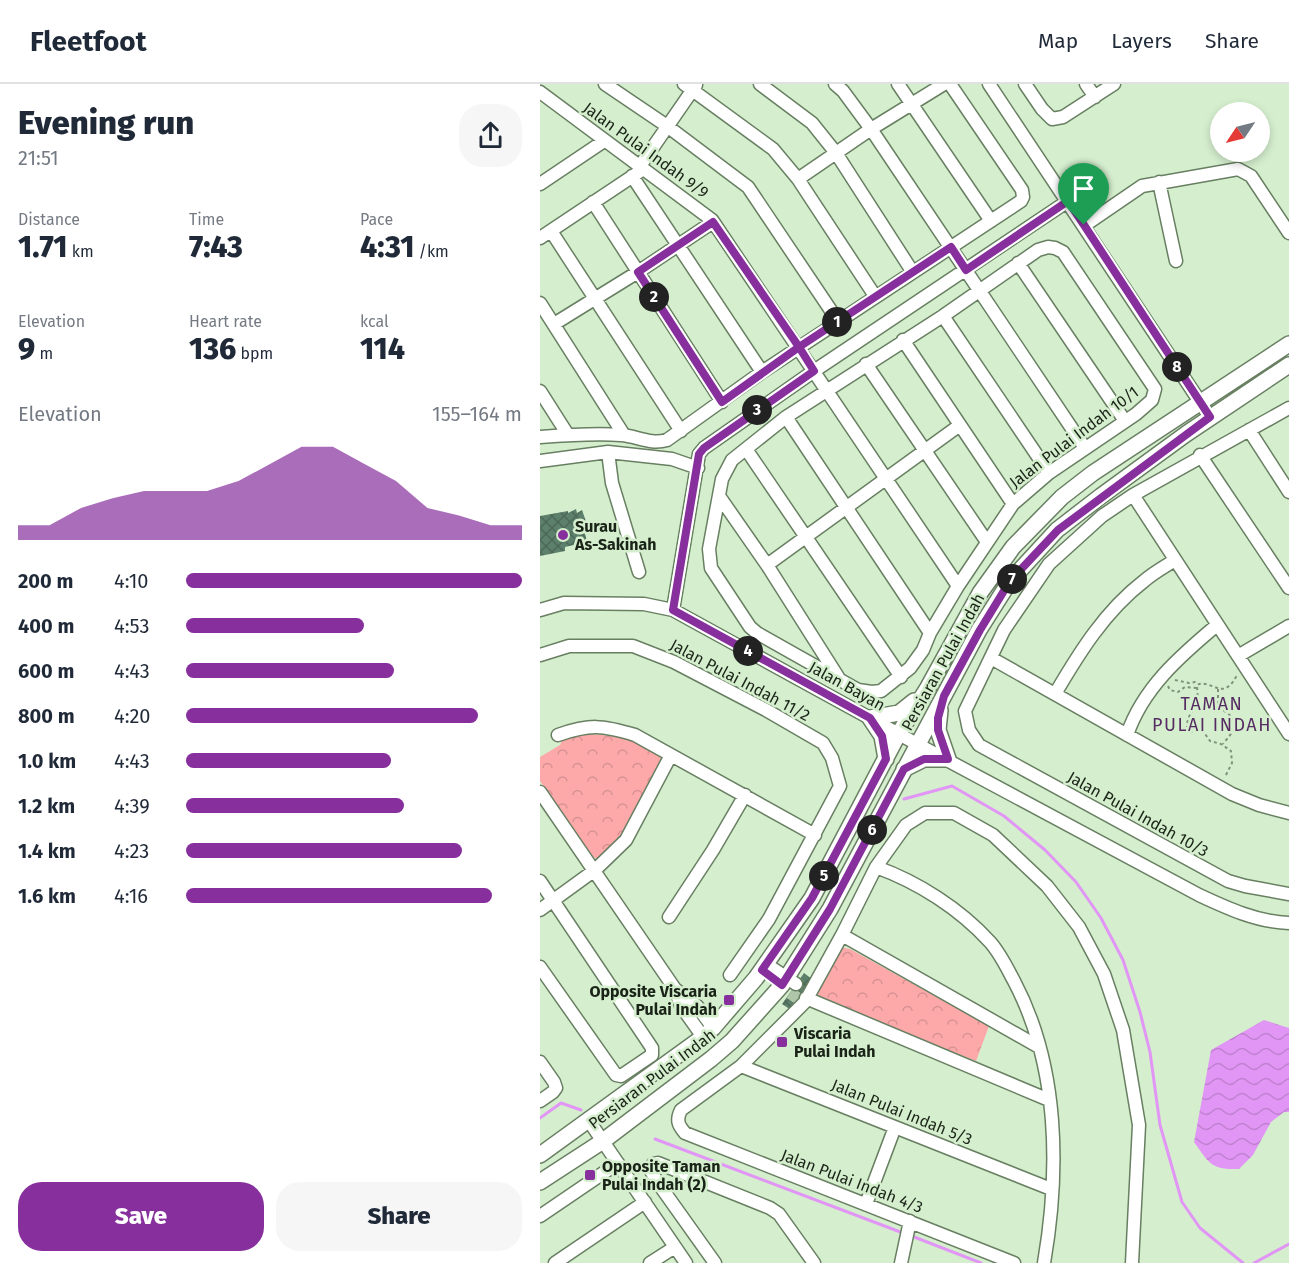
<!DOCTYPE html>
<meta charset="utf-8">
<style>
:root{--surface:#fff;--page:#f6f6f7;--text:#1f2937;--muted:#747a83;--line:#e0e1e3;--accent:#87309d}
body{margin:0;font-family:"Fira Sans",sans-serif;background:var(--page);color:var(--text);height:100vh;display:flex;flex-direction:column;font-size:22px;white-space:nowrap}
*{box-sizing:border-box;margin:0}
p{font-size:20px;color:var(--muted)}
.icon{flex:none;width:33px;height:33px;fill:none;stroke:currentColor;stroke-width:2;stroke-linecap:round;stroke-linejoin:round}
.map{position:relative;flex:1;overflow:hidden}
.details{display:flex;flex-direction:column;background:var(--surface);width:540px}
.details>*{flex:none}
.needle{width:39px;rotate:235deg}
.fabs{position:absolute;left:670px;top:18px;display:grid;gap:12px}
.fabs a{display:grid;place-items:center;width:60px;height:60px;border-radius:50%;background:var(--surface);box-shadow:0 3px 9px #0003;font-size:30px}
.pin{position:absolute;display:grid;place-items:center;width:51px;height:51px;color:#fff;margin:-62px -26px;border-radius:50% 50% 50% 0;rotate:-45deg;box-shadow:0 0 6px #0007}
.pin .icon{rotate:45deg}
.km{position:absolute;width:30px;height:30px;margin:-15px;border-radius:50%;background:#222;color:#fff;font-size:16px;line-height:30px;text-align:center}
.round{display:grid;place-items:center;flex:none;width:63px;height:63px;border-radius:24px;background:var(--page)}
.head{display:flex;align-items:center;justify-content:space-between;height:102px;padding:0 18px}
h1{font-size:33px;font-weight:800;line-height:45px}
.figures{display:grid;grid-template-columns:repeat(3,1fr);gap:9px;height:102px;padding:6px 18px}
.figures div{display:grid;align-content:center}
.figures b{font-size:30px;font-weight:800}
.figures small{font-size:16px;font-weight:400}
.figures p{font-size:16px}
.chart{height:168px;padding:12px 18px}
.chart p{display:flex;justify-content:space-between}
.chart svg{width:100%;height:108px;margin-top:6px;fill:var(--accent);opacity:.7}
.action{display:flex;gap:12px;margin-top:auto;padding:12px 18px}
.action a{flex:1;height:69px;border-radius:24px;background:var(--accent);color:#fff;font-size:24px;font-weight:800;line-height:69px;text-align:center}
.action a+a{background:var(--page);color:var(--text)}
ul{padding:0 18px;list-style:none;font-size:20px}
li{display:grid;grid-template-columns:96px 72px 1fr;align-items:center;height:45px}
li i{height:15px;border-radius:8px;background:var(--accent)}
header{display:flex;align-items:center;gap:36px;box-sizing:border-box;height:84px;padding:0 30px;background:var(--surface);border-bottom:2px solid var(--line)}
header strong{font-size:28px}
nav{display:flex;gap:33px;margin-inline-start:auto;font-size:21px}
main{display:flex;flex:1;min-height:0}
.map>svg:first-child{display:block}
.park{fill:url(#park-crowns)}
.water{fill:url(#water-waves)}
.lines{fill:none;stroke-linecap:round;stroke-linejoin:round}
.stream{stroke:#e196f5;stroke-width:3}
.building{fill:url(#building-cross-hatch)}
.minor-tunnel{stroke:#b0c6a9;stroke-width:12;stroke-dasharray:12 6;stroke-linecap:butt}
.minor-casing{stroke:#687f62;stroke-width:15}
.major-casing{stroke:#687f62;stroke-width:18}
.path{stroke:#80927b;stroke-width:2;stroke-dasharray:3 3;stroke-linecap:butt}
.minor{stroke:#fff;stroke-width:12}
.major{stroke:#fff;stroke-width:15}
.route-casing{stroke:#fff;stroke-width:12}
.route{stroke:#87309d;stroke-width:8}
.poi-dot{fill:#87309d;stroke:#d5efce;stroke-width:2}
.labels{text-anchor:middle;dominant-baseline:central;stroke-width:5;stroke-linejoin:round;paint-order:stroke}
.street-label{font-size:16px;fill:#1a2317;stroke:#d5efce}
.poi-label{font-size:16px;font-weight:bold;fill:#1a2317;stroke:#d5efce;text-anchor:start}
.neighbourhood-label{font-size:18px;letter-spacing:1.5px;fill:#562c62;stroke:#d5efce}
</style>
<header>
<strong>Fleetfoot</strong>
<nav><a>Map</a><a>Layers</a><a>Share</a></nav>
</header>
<main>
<section class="details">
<div class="head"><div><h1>Evening run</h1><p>21:51</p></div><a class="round"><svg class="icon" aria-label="share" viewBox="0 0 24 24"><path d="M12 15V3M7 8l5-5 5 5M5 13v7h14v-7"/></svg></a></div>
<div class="figures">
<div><p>Distance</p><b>1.71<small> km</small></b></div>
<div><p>Time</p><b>7:43</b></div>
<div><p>Pace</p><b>4:31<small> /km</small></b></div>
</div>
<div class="figures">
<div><p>Elevation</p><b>9<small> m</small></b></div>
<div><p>Heart rate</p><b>136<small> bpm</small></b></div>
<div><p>kcal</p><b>114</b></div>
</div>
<div class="chart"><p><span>Elevation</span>155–164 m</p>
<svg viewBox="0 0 160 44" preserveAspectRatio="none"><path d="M0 44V38L10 38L20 31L30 27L40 24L50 24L60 24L70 20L80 13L90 6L100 6L110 13L120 20L130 31L140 34L150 38L160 38V44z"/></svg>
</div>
<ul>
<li><b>200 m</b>4:10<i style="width:100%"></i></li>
<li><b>400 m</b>4:53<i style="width:53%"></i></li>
<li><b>600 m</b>4:43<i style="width:62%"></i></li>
<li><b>800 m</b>4:20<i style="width:87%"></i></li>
<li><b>1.0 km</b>4:43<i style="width:61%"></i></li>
<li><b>1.2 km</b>4:39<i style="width:65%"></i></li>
<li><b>1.4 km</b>4:23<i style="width:82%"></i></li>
<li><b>1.6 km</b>4:16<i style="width:91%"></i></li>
</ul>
<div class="action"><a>Save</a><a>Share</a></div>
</section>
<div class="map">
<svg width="749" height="1179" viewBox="0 0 749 1179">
<defs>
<pattern id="park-crowns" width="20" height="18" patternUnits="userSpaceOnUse" patternTransform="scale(1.5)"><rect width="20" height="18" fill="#fda9aa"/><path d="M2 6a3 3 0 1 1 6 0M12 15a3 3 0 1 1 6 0" fill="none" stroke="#d89192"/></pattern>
<pattern id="water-waves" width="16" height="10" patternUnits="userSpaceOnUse" patternTransform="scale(1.5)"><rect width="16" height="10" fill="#e196f5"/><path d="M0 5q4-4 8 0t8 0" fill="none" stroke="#c081d1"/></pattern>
<pattern id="building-cross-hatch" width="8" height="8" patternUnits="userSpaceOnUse" patternTransform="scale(1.5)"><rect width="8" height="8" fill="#5d806c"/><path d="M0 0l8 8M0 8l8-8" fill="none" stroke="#4c6858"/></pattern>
</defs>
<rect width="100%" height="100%" fill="#d5efce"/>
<path class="park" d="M46,650C67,651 86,652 105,661C111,664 114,669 120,672L122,679L80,757L60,776L53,773L0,697V673L20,661L22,656Z
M300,863L310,865L449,942L436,977L275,915L279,907L275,905Z"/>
<path class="water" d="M724,936L749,944V1028H744L731,1038L713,1071L699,1085C671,1086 669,1079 654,1058L671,966Z"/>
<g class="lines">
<path class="stream" d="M364,715L412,702L464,732L505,766L536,798L561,834L583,876L600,928L610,968L620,1041L642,1118L660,1144L703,1179
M0,1034L21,1019L41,1026
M115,1055L363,1149
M369,1151L441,1179
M714,1179L749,1160"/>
</g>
<path class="building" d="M36,425L37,429L42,426L48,443L44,445L47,458L25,463V467L0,472V432L28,427V429Z
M264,889L273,896L251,926L242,920Z"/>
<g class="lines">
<path class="minor-tunnel" d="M250,909L259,915"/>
<g class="minor-casing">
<path id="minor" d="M65,0L127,42L208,103L298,237
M144,0L233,65L258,95L335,212
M220,0L272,39L296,69L372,187
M295,0L303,7L331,45L545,364
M358,0L451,137
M449,0L670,333
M485,0L502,25L512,35L523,33L574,0
M546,0L555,13
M0,8L172,136L418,502
M100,82L156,1
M92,92L222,288
M258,95L331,45L404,0
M619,98L636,177
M0,100L64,57
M53,118L182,318
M545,141L602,102L698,85L711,92L749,149
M11,147L141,347
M0,154L99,88
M508,163L515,164L523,168L615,305L612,316L596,330L509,389L473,420L418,502L390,549L383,566L370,584L341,607L332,608L318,606L217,549L210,543L171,484L169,465L182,395L192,376L246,333L403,232L498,166Z
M478,179L585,337
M0,219L84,351
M403,232L509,389
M14,240L98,188L173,138
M363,256L473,420
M326,280L447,458
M0,307L28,351
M749,324L593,411L562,432L509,480L464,546L425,627L429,646L439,661L688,797L705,802L749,810
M246,333L390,549
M709,346L749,408
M0,353C27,351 54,349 81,351C97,352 110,361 127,356L222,288L481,117L483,113L482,106L410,0
M206,365L361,593
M68,368L72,399L99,488
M660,371L749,504
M0,377L68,368L132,375L158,384
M593,411L749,650
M179,412L227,481L298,593
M227,481L420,341
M0,526L24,519L104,520L133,526L377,660L659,811C687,824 717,838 749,839
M133,526L159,370L164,364L274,287L528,117
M0,571L29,562H93L134,578L226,626L283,659L292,674L300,702L229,835L190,891
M698,572L749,542
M451,574L692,710L719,721L749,729
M515,610C539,569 565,527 604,497C613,489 624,483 635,476
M18,651C50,640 62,641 95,651L275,751
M587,651C603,604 640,572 677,541
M0,708L135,905L157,922L173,944
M336,783C378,798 420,825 450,858C460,869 467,884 474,897C519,982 520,1086 504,1179
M0,797L112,964V971L81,992L76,991L0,883
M0,826L55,786L86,756L131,671
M129,833L173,766L205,711
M302,851L499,963
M226,880L256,900
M135,905L141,922L163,953
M266,914L509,1016
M0,978L14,998L16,1004L13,1008L0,1017
M201,982L511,1105
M49,1037L146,1179
M326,1120L355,1043
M0,1132L78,1079
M15,1179L105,1118
M110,1179L135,1163
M175,1179L118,1099L111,1087L113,1080L118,1079L230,1124L239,1130L274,1179
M361,1179L370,1137
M474,1179L145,1049C138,1041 136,1036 141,1026L201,982L265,918L302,851L336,783L366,741L385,729H414L453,751L507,802L539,843L564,890L583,946L599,1041L592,1179"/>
</g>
<g class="major-casing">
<path id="major" d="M330,634L359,629L374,617
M330,634L342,652L346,675
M364,685L384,675H408L398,646L400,626
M0,1071L163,953L173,944L216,894L272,814L359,649L387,605L440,509L473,463L522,413L553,389L749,260
M0,1098L63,1057L171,975L192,957L242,901L290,825L439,546L470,497L517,446L561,412L646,350L749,281"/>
</g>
<path class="path" d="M635,596L649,599L655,598L657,601
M628,602L630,606L638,608L645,603L657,604
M678,605V622L692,633L696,639L694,646L683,660
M686,691L692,679L691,667L681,660L670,657L663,647L650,648L647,643C647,632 652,628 658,619L657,601C668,595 679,611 689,602C693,599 695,594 698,590"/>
<use href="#minor" class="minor"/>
<use href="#major" class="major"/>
</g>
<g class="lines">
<g class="route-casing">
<path id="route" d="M544,141L528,117L426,186L411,163L259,263L173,138L98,188L182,318L259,263L274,287L164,364L159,370L133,526L330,634L342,652L346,675L272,814L222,886L242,901L290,825L364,685L384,675H408L398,646V634L404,612L440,546L470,497L518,446L670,333L544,141"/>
</g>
<use href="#route" class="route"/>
</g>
<g class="poi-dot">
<circle cx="23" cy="451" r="6"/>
<rect x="183" y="910" width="12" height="12" rx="3"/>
<rect x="236" y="952" width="12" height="12" rx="3"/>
<rect x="44" y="1085" width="12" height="12" rx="3"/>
</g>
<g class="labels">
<g class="street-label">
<text transform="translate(106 66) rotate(36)">Jalan Pulai Indah 9/9</text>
<text transform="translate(534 353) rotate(-37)">Jalan Pulai Indah 10/1</text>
<text transform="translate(403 578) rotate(-61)">Persiaran Pulai Indah</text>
<text transform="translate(200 596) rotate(28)">Jalan Pulai Indah 11/2</text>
<text transform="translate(307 602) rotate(29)">Jalan Bayan</text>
<text transform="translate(598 730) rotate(29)">Jalan Pulai Indah 10/3</text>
<text transform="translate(112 995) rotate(-37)">Persiaran Pulai Indah</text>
<text transform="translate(362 1028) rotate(22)">Jalan Pulai Indah 5/3</text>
<text transform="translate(312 1097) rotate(21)">Jalan Pulai Indah 4/3</text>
</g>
<g class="poi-label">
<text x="35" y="442">Surau<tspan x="35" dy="18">As-Sakinah</tspan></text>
<text x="177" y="907" text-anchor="end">Opposite Viscaria<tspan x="177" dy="18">Pulai Indah</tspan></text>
<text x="254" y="949">Viscaria<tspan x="254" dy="18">Pulai Indah</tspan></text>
<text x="62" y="1082">Opposite Taman<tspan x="62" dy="18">Pulai Indah (2)</tspan></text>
</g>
<g class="neighbourhood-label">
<text x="672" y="620">TAMAN<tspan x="672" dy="21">PULAI INDAH</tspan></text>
</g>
</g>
</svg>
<div class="fabs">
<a><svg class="needle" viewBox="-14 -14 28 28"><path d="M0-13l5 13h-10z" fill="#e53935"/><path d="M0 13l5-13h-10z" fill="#747a83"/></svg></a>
</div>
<div class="pin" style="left:544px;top:141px;background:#1e9e55"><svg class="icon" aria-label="arrive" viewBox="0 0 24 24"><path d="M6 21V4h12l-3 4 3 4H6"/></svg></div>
<b class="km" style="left:297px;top:238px">1</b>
<b class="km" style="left:114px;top:213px">2</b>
<b class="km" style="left:217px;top:326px">3</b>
<b class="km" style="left:208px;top:567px">4</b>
<b class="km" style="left:284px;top:792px">5</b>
<b class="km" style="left:332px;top:746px">6</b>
<b class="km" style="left:472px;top:495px">7</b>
<b class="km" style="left:637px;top:283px">8</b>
</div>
</main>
